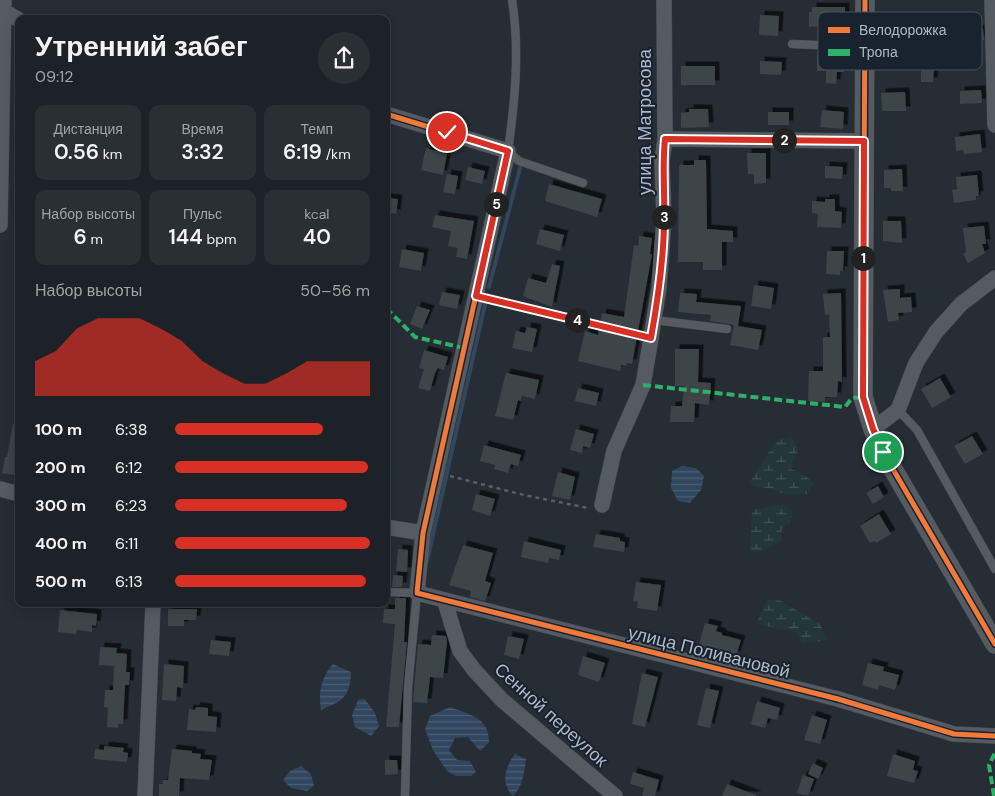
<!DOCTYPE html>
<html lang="ru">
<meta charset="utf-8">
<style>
:root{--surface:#1c2227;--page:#292f33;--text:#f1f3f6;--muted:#a0a4a7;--line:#3a3f44;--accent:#d93025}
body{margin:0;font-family:"DM Sans",sans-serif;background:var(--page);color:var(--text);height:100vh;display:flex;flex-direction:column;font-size:19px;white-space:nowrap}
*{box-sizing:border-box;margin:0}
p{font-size:16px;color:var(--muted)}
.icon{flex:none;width:28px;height:28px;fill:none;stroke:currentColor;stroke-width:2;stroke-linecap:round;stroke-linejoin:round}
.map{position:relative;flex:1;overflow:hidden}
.side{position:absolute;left:15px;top:15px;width:375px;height:592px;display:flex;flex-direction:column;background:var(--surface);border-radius:10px;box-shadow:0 2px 12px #0003,0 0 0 1px var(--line)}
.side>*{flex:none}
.pin{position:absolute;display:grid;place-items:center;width:42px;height:42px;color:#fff;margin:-21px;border:2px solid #fff;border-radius:50%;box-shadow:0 1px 5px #0007}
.km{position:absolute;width:25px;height:25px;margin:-12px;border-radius:50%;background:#222;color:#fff;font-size:14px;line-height:25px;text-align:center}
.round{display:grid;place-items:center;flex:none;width:52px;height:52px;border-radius:26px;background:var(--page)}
.overview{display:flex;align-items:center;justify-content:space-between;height:85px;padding:0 20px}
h1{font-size:28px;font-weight:600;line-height:38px}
.metrics{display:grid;grid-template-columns:repeat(3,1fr);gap:8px;height:85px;padding:5px 20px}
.metrics div{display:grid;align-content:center;border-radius:10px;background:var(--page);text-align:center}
.metrics b{font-size:21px;font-weight:600}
.metrics small{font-size:14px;font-weight:400}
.metrics p{font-size:14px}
.chart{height:140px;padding:10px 20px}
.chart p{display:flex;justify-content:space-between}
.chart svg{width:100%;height:90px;margin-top:5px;fill:var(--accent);opacity:.7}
ul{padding:0 20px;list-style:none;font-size:16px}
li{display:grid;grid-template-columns:80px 60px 1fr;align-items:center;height:38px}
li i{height:12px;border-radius:6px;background:var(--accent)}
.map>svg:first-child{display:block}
.wetland{fill:url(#wetland-marsh)}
.water{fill:url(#water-rules)}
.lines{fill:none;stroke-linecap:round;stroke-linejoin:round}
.stream{stroke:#31465f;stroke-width:4}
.building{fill:#3e444a;filter:url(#shadow)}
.service-casing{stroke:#44494f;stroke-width:9}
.minor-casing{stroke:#44494f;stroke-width:16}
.tertiary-casing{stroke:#44494f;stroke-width:20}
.path{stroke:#585f66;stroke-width:2.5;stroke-dasharray:4 4;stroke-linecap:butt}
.service{stroke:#565b62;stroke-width:8}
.minor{stroke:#565b62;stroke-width:15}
.tertiary{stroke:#565b62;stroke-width:19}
.quiet{stroke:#2db169;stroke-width:4;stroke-dasharray:8 4;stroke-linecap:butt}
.cycleway-casing{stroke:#19232f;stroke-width:8}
.cycleway{stroke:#f17a3a;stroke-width:5}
.route-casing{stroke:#fff;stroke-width:10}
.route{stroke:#d93025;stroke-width:6}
.labels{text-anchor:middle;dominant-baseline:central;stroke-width:4;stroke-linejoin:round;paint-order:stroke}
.street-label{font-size:18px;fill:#aeb8c7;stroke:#19232f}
.key{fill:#19232f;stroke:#46505d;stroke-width:1}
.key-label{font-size:14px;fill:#aeb8c7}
</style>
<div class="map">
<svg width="995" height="796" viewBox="0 0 995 796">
<defs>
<pattern id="wetland-marsh" width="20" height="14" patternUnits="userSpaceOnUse" patternTransform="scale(1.25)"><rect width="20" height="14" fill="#23373a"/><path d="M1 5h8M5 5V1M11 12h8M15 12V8" fill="none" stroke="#405255"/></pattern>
<pattern id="water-rules" width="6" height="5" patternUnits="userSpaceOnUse" patternTransform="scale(1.25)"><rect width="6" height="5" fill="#31465f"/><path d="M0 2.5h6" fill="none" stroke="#4c5f74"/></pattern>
<filter id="shadow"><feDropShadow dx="4.5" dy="-4.5" stdDeviation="0" flood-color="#0009"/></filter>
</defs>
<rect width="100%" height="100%" fill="#262d34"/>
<path class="wetland" d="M791,437L798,448L791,469L801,473L814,483L807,494L787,495L768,488L754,487L750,482L776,441Z
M783,504L793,511L791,521L782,528L781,541L761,552H750L752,510Z
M767,600H779L820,624L828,640L802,644L796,632L756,624Z"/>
<path class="water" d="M682,466L696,468L704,476L701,490L690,503L678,501L671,488L672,471Z
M333,664L351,672C350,697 343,701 321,710C318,692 321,678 333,664Z
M365,699L375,713L379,726L371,736L355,727L352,715L358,700Z
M450,707C470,715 489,717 489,742L480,751L468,737L455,738L449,750L457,760L470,761L476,772L471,776H456L447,771L433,750L425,729L430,716Z
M515,754L526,759C524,773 523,786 513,796C500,784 505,767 515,754Z
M301,766L311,774L314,786L307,791L291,788L283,780L290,771Z"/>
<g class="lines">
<path class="stream" d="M489,287L520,168
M427,561L486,300"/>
</g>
<path class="building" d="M812,7H845V23H825V26L809,27V12H812Z
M760,15L779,16L778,36L759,35Z
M906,27L907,37L948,38V33L970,34V48H965V53H958V57H946L947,66L934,68L933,82H921V59L890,58V46L885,47L884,28Z
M983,29L984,40L972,41V30Z
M824,51L844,52V72H837L836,84L826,83V71H817V55H824Z
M760,61L782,62L781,75L760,74Z
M681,66H715V85H681Z
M981,90L982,103L960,104V91Z
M905,92L906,111H882L881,93Z
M689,109H708L709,127L681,128V113L689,112Z
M822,110L844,112L843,129L820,127Z
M768,112H789V125H768Z
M980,134L982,152L964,154L963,150L956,151L955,137Z
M426,148L447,154L443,175L421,170Z
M747,153H766V183L754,184V174H748Z
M694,160H706L707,229L733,231V242H722V270H703V262H678L679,165H694Z
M825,166L843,167L842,179L825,178Z
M468,167L485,171L482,184L465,180Z
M902,169L903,191H891V188H884V170Z
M447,174L458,176L455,194L443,192Z
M977,175L979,196H976V200L954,203L952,190L957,189L956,177Z
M549,184L602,199L597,217L545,201Z
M386,198L398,199L396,214L386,212Z
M825,199H835V211L842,212L841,228L817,227L818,214L812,213V201L825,202Z
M435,215L474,221L467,259L456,257L458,248L448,246L451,231L432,227Z
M883,221H901L902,243L883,241Z
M984,226L986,244H982L985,253L968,263L963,254L966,252L963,228Z
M540,229L564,235L560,251L536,244Z
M639,236L652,238L650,254H652L632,364L627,363L626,366L621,365L620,371L578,361L585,331L598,335L602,313L624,317L634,245L638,246Z
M402,249L424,253L421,271L399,267Z
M827,251H844L843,271H840V275L826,274Z
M552,264L560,266L552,307L523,296L528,278L546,283Z
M754,285L774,288L771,309L751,306Z
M900,289V298L911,297L912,312L898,313L899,320L888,322L883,290Z
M442,292L460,295L457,309L439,305Z
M680,293L697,294L696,302L741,306L738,326L762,330L758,350L730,345L734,325L710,321L711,315L678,312Z
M841,293L842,382L838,381L837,397H825V402L808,401L809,371H823V337H830L829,314L825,315L823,294Z
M417,306L430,310L422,329L410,324Z
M527,327L537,329L532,352L512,348L516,331L525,333Z
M675,349H699L698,382L711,383L709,405L695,403L694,422H670L671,406H682L684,386H675Z
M424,350L448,357L444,370L438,368L435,373L430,391L418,388L424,369L419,368Z
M506,373L539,380L535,399L522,396L521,401L518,400L513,420L495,416Z
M940,378L951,397L932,408L921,389Z
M578,388L599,393L596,406L575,401Z
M13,424L19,425V476L2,473L5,457H7Z
M576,429L594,434L590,448L583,446L582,453L570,450Z
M972,436L983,454L965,464L954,446Z
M484,445L521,455L518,466L511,464L508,473L494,469L495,465L480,461Z
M558,472L575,477L570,500L552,496Z
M878,486L884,497L873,504L866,493Z
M476,494L495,499L490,516L472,510Z
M879,514L891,534L876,543L875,541L870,543L860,526Z
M596,534L620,538V541L625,542L624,552L593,547Z
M524,541L561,550L559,560L549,558L548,563L521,557Z
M463,545L493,553L485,581L491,583L485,601L470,597L471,591L449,585Z
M398,549L408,550L407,572L396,571Z
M393,575L403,576L402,587H392Z
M636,582L661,585L657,611L637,608L638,602L633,601Z
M395,598H406L404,642H407L399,727H386L395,624L383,623L384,609H395Z
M168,609H197L196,620H184V626H168Z
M60,610L97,614L96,626L92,625V632L77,630L76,634L58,632Z
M705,623L718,626L716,631L722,633V635L741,640L736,656L698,648Z
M432,635L446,636L447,642L443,678L430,677L427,703L413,702L418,644L431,645Z
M508,636L524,639L519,659L504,655Z
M211,640L231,642L229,656L209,654Z
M100,647L117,648L116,653L127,654L126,672H130L129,685H125L123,724H118V728L107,727L108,708L104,707L105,690H113L114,666L99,665Z
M583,656L605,663L599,682L578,675Z
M868,663L884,667L883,671L899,675L895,690L879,685L878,690L862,685Z
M164,664L184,666L183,688L177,687L176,701L162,700Z
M642,673L658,677L645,727L632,724Z
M706,688L719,691L710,728L697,725Z
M757,701L780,708L777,720L768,718L765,728L751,724Z
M196,707L208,708V716L217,717L216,732L187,730L189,709L195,710Z
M812,715L827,720L820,744L804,740Z
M104,746L124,748L123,752L128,753L127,762L94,759L95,749L104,750Z
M172,749L192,751V753L201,754L200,759L212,760L209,780L180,778L179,796H159V784H163V780H168Z
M893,754L915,761L913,770L918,771L914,783L887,776Z
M385,760H397L398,774L385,775Z
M813,763L823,768L818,779L808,774Z
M633,772L659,780L655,796H642L644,788L630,784Z
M803,775L814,779L808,796L797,793Z
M727,784L756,795V796H722Z"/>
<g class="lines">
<g class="service-casing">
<path id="service" d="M512,0C520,50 515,101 508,151L519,161L583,183
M792,44L864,47
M654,320L727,329
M898,410L917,430L995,569
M386,592L417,593L408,687L405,796"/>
</g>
<g class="minor-casing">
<path id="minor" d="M992,0L995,125
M4,11L19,20
M386,114L508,151L423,533L417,593L838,699L954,734L995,736
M665,139L864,141
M0,225L4,0
M873,429L898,410L916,363L936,332L961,304L995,278
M0,489L19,494
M602,505L614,451L643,385L651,338L659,288L664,219L662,161L665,139L664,0
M386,527L423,533
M445,602L460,651L474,670L502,700L615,796
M145,796L153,604"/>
</g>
<g class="tertiary-casing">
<path id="tertiary" d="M865,0L863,397L873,429L883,452L995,644"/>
</g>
<path class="path" d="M489,299L637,334
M450,476L524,495L588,508"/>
<use href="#service" class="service"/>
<use href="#minor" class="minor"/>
<use href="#tertiary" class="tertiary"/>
<path class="quiet" d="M386,308L415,337L464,348
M643,385L845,407L852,398L863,397
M994,796L989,765L995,753"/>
<g class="cycleway-casing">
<path id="cycleway" d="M865,0L863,397L873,429L883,452L995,644
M386,114L508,151L423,533L417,593L838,699L954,734L995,736"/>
</g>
<use href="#cycleway" class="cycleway"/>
</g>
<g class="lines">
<g class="route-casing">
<path id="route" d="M447,132L508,151L476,296L651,338C658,299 664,259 664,219C665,192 662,166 665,139L864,141L863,397L873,429L883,452"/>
</g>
<use href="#route" class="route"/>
</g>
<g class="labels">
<g class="street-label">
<text transform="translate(645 122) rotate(-90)">улица Матросова</text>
<text transform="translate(709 652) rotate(14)">улица Поливановой</text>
<text transform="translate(551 715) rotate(42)">Сенной переулок</text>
</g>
</g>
<rect x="818" y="12" width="164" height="58" rx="8" class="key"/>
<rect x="828" y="27" width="22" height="6" fill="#f17a3a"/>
<rect x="828" y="49" width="22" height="7" fill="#2db169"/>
<g class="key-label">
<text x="859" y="35">Велодорожка</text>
<text x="859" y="57">Тропа</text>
</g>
</svg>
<div class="pin" style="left:883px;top:452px;background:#1e9e55"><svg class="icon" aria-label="arrive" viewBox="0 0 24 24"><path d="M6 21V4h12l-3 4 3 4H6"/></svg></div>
<div class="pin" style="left:447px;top:132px;background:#d93025"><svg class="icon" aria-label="check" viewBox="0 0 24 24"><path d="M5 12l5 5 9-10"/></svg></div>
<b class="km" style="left:863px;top:258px">1</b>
<b class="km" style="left:784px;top:140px">2</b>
<b class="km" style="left:664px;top:217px">3</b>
<b class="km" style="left:577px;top:320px">4</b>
<b class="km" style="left:496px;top:204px">5</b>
<section class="side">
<div class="overview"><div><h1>Утренний забег</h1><p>09:12</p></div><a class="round"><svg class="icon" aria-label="share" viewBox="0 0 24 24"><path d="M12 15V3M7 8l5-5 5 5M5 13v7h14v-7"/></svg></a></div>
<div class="metrics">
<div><p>Дистанция</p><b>0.56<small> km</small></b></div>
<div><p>Время</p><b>3:32</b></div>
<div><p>Темп</p><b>6:19<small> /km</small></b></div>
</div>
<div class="metrics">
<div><p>Набор высоты</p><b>6<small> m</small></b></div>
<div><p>Пульс</p><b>144<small> bpm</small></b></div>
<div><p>kcal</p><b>40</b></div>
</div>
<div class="chart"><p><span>Набор высоты</span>50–56 m</p>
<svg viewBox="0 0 160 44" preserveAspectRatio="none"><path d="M0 44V27L10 22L20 11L30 6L40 6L50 6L60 11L70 17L80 27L90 33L100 38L110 38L120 33L130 27L140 27L150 27L160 27V44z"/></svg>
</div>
<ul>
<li><b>100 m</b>6:38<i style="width:76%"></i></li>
<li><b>200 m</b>6:12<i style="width:99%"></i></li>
<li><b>300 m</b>6:23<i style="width:88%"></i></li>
<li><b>400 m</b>6:11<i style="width:100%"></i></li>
<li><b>500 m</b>6:13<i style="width:98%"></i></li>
</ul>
</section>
</div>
